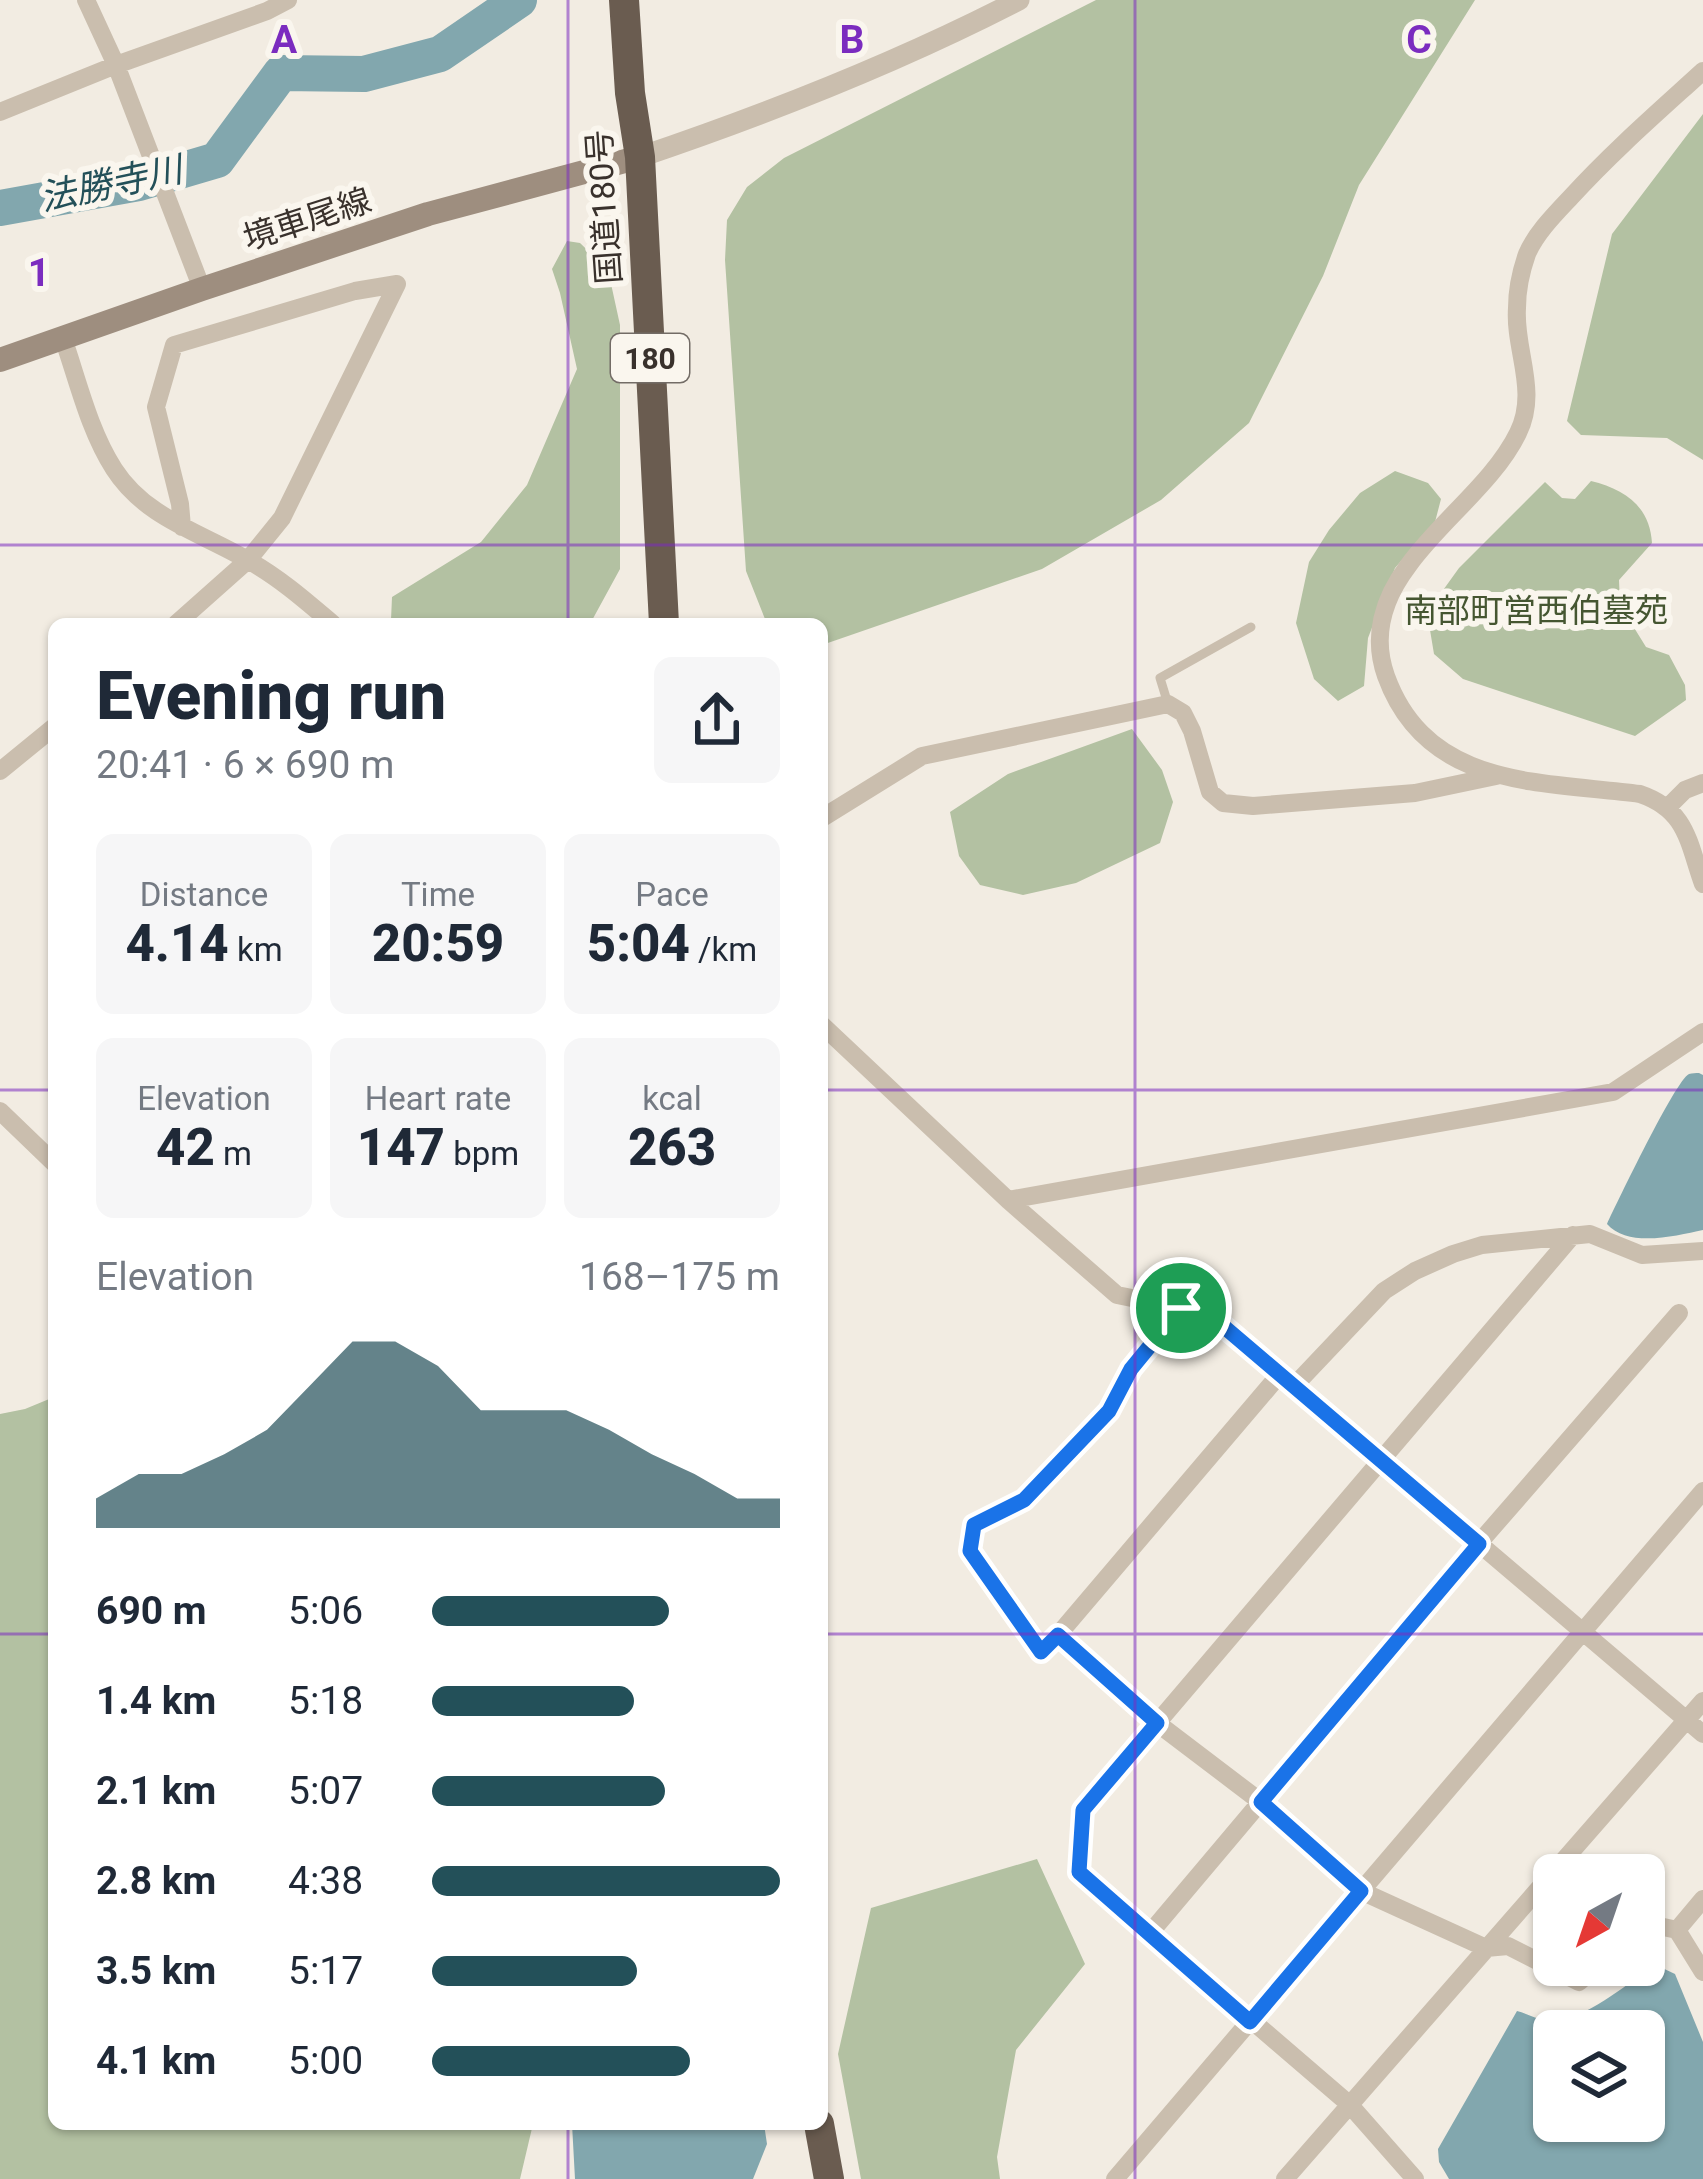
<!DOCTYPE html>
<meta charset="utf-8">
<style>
:root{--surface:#fff;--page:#f6f6f7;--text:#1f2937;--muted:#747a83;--accent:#235059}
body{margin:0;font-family:Roboto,"Noto Sans JP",sans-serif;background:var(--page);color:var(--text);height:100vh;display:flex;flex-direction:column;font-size:45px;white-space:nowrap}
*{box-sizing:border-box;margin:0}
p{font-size:39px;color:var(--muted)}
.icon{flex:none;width:66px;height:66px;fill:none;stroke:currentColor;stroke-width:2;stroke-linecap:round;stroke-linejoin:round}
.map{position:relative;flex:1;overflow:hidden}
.side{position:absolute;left:48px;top:618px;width:780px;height:1512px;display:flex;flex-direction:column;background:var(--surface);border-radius:18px;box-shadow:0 3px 9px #0004}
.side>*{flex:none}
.needle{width:78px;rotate:220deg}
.buttons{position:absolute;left:1533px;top:1854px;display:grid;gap:24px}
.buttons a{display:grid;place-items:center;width:132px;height:132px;border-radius:18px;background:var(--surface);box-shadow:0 3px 9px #0004;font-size:60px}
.pin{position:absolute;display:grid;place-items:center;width:102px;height:102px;color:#fff;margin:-51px;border:6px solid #fff;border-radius:50%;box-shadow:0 3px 12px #0007}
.round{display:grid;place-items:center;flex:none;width:126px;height:126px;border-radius:18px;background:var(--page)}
.head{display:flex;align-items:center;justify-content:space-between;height:204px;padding:0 48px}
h1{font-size:66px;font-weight:800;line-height:90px}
.metrics{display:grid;grid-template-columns:repeat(3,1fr);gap:18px;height:204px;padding:12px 48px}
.metrics div{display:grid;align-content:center;border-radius:18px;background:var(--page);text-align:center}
.metrics b{font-size:51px;font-weight:800}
.metrics small{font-size:33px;font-weight:400}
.metrics p{font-size:33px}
.chart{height:336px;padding:24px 48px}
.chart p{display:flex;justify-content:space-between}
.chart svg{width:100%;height:216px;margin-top:12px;fill:var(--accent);opacity:.7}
ul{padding:0 48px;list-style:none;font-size:39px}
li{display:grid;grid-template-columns:192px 144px 1fr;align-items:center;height:90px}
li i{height:30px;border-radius:15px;background:var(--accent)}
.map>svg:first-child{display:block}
.green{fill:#b3c1a2}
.water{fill:#82a7ae;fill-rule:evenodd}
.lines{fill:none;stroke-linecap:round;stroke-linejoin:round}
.river{stroke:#82a7ae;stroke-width:36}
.service{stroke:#cabeae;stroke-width:9}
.minor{stroke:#cabeae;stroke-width:18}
.tertiary{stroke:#cabeae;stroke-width:21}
.secondary{stroke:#9e8e7f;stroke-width:24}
.trunk{stroke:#6a5c50;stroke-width:30}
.route-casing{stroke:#fff;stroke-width:24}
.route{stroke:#1a73e8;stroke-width:15}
.grid{fill:none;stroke:#7b2cbf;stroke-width:3;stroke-opacity:0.55}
.labels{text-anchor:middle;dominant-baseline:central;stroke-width:12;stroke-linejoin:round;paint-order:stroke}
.shield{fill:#faf6ee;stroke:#736c66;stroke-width:3}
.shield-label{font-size:30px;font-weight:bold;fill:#39312c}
.street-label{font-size:33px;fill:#39312c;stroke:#faf6ee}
.park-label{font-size:33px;fill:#455631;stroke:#faf6ee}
.water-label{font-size:36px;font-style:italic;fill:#235059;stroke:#faf6ee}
.grid-label{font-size:39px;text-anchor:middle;font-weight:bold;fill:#7b2cbf;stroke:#faf6ee;stroke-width:12;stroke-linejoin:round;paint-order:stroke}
</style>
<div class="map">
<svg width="1703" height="2179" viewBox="0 0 1703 2179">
<rect width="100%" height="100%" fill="#f2ece2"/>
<path class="green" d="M1096,0H1475L1359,185L1323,276L1249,423L1161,500L1042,569L822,645V624H767L746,571L725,260L727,220L747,187L784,158Z
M1703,114V460L1667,438L1581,435L1567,421L1612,234Z
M567,241L580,243L608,270L620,325V569L590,624H395L391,620L392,597L481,542L527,485L577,369L560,293L552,269Z
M1395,471L1428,483L1441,499L1435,522L1395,568L1368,638L1364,686L1338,701L1314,679L1296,623L1309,562L1329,530L1360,493Z
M1591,481C1624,489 1650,506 1652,543L1619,580L1620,605L1646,647L1669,655L1685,685L1686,700L1635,736L1463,679L1434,654L1430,630L1431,618L1441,593L1459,568L1545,482L1562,498L1575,499Z
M1132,729L1162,770L1173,802L1160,843L1076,883L1023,895L980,885L959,856L950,812L1008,774Z
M54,1397V2124H533L520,2179H0V1414L25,1409Z
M1037,1859L1085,1964L1016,2050L997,2157L1000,2179H861L838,2054L871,1908Z"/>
<path class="water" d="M1699,1073L1703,1075V1230C1675,1236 1628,1248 1607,1224C1617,1203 1675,1081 1689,1074C1692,1073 1696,1073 1699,1073Z
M1658,1966L1675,1974L1703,2042V2179H1449L1439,2162L1438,2149L1517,2011C1526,2013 1535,2019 1545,2020C1581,2025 1623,1986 1651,1968ZM1644,2031V2121H1554V2031Z
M572,2124H764L767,2144L753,2179H575Z"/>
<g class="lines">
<path class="river" d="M0,208L139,183L217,160L281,73L364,74L440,54L519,0"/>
<path class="service" d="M1168,704L1160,678L1251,627"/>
<path class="minor" d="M86,0L116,65L202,289
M1703,71C1658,112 1612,152 1571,197C1555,214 1536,233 1527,254C1521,271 1517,290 1517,308C1514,350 1539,391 1518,433C1494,482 1440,521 1408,566C1383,599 1372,637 1386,676C1427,789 1540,781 1640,794C1687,810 1688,842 1703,884
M0,112L116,65L267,11L288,0
M63,338C78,381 89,430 114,469C146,519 203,533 251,562C281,579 307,602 333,624
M182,527L180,504L156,407L174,345L355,291L397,284
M176,624L248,560L282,518L397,284
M0,771L54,727
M1668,807L1685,790L1703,783
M822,818L922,756L1168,704L1183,713L1192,731L1210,792L1223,803L1253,806L1415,793L1496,776
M822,1025L1008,1200L1117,1295L1181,1308H1202L1703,1734
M0,1111L54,1163
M1008,1200L1613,1092L1703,1032
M1181,1308L1131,1369L1109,1411L1023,1500L974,1525L970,1551L1041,1652L1058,1635L1157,1723L1261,1802L1361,1891L1486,1948L1508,1946L1579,1982L1599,1965
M1294,1386L1384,1291L1415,1271L1453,1254L1482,1245L1590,1234L1642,1255L1703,1251
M1058,1635L1280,1374
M1644,1930L1659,1926L1677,1930L1703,1972
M1677,1930L1703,1899
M1150,1933L1479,1543L1679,1313
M1115,2179L1703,1491
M1285,2179L1703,1701
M1415,2179L1349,2104L1079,1872L1083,1810L1573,1235"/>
<path class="tertiary" d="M640,157C770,113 897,63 1019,0"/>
<path class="secondary" d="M0,360L202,289L428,214L640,157"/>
<path class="trunk" d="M624,0L630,93L640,157L664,624
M819,2124L829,2179"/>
</g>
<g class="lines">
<g class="route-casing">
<path id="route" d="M1181,1308H1202L1479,1544L1261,1802L1361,1891L1250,2022L1079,1872L1083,1810L1157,1723L1058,1635L1041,1652L970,1551L974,1525L1024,1500L1109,1411L1131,1369Z"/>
</g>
<use href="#route" class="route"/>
</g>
<path class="grid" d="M568,0V624M1135,0V2179M0,545H1703M0,1090H54M822,1090H1703M0,1634H54M822,1634H1703M568,2124V2179"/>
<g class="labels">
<rect class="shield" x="611" y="334" width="78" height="48" rx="9"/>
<g class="shield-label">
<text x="650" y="358">180</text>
</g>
<g class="street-label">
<text transform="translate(604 207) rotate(-94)">国道180号</text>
<text transform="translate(307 219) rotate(-18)">境車尾線</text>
</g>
<g class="park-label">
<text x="1536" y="610">南部町営西伯墓苑</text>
</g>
<g class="water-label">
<text transform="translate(111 184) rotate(-12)">法勝寺川</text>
</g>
</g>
<g class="grid-label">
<text x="284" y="53">A</text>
<text x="852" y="53">B</text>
<text x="1419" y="53">C</text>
<text x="39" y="286">1</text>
</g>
</svg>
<div class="buttons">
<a><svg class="needle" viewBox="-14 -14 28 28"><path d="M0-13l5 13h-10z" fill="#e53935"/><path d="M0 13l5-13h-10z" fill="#747a83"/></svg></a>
<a><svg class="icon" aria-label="layers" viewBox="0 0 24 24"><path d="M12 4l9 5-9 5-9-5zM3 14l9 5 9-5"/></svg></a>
</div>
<div class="pin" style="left:1181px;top:1308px;background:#1e9e55"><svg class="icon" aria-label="arrive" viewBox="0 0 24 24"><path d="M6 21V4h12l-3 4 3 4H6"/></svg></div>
<section class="side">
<div class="head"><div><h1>Evening run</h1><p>20:41 · 6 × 690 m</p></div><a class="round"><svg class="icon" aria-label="share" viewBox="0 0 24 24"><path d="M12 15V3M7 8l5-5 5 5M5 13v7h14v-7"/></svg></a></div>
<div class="metrics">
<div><p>Distance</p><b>4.14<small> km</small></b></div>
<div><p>Time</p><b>20:59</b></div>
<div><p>Pace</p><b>5:04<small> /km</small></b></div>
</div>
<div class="metrics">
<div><p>Elevation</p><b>42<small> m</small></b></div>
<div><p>Heart rate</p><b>147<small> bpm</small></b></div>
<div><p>kcal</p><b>263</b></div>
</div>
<div class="chart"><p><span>Elevation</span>168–175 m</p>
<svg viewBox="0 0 160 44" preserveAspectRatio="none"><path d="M0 44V38L10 33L20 33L30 29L40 24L50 15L60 6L70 6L80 11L90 20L100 20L110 20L120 24L130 29L140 33L150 38L160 38V44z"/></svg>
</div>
<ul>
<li><b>690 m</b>5:06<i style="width:68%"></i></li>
<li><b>1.4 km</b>5:18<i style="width:58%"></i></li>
<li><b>2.1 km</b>5:07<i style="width:67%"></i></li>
<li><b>2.8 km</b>4:38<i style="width:100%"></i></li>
<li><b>3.5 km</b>5:17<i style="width:59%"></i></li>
<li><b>4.1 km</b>5:00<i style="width:74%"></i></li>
</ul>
</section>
</div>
